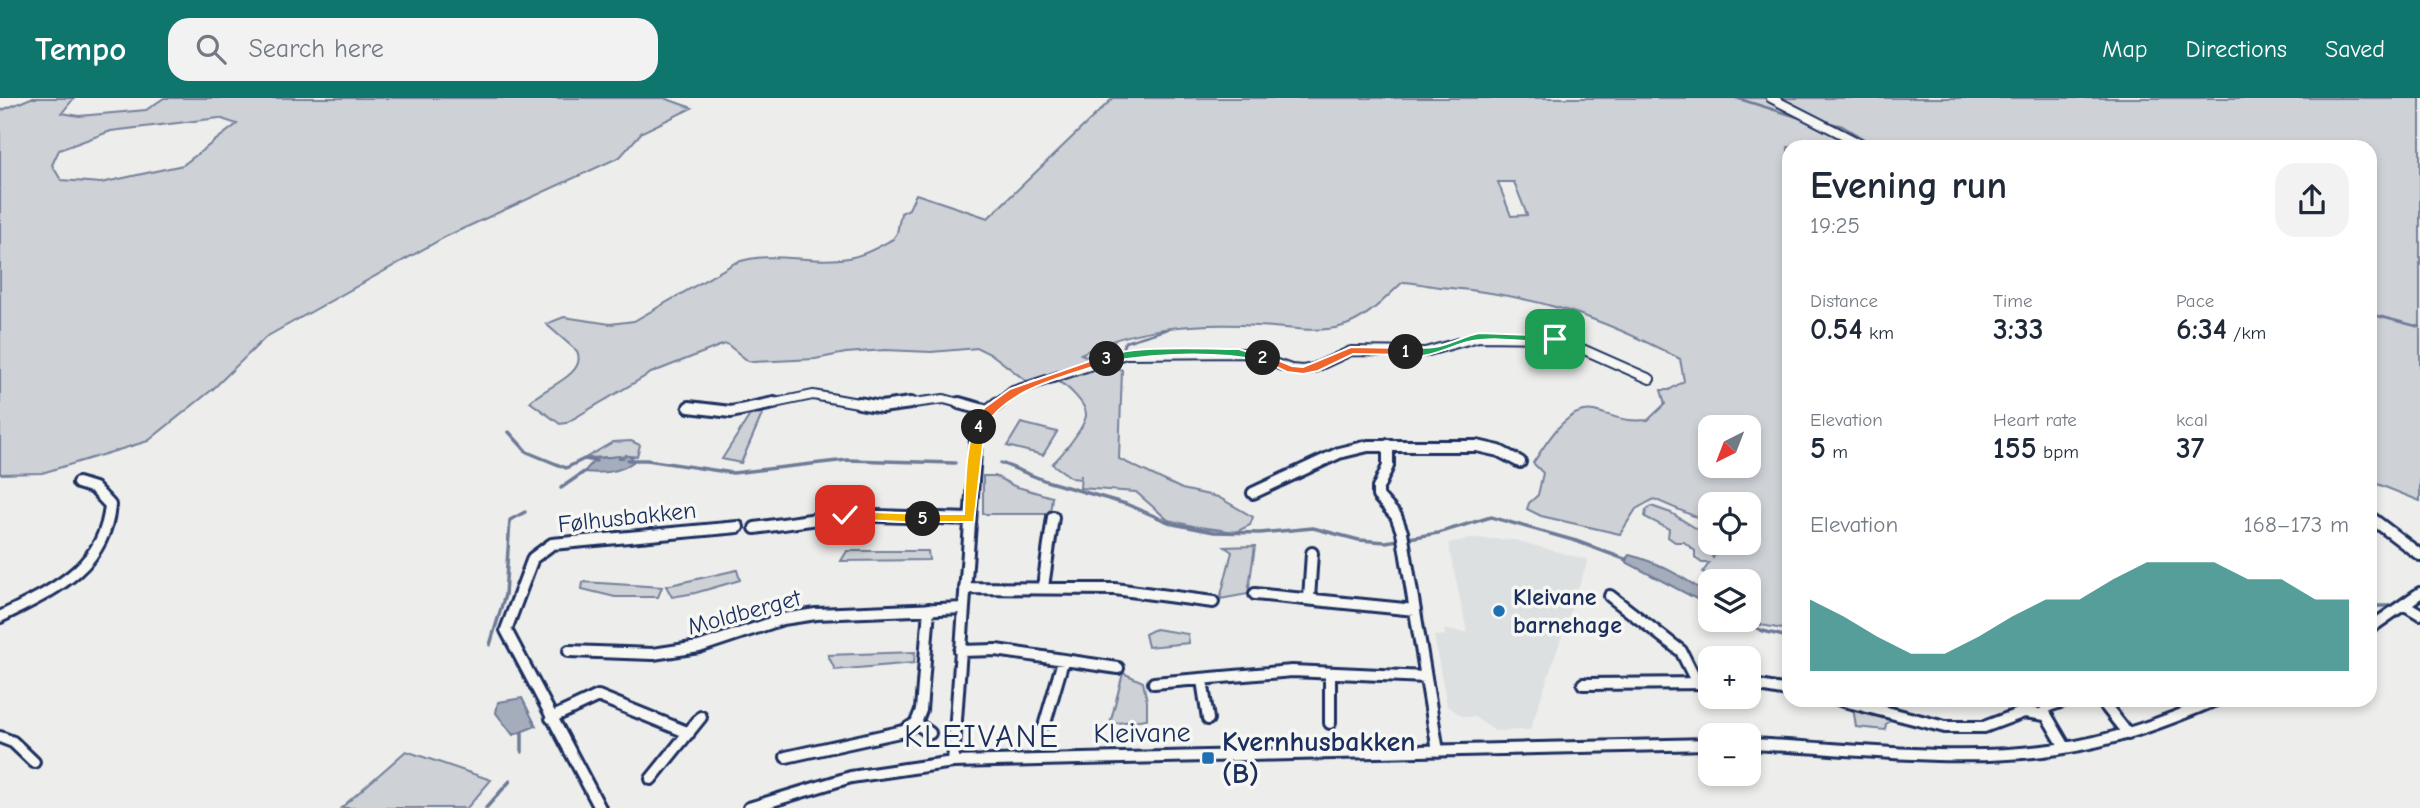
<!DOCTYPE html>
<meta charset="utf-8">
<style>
:root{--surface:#fff;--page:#f2f2f3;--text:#1f2937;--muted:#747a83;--accent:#0f766e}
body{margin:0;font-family:"Comic Neue",sans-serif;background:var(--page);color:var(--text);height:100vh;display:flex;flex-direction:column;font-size:26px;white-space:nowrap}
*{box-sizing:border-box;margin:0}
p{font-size:23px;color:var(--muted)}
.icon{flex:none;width:38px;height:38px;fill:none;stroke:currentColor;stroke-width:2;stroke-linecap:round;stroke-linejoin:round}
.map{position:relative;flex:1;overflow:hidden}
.details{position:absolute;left:1782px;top:42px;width:595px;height:567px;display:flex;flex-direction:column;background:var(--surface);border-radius:21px;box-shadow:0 4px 10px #0003}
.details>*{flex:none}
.needle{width:46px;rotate:222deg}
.tools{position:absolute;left:1698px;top:317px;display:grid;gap:14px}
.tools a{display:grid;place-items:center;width:63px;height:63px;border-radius:14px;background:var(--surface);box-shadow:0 4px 10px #0003;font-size:35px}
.pin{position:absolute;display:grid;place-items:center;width:60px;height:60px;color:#fff;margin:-30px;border-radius:14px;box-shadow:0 4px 10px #0006}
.km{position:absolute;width:35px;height:35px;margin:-18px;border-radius:50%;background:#222;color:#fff;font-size:19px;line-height:35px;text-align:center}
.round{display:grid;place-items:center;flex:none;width:74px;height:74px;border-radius:21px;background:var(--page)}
.headline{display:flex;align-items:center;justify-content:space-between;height:119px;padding:0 28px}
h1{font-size:38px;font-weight:700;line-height:52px}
.stats{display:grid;grid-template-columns:repeat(3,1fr);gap:10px;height:119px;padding:7px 28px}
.stats div{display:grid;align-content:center}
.stats b{font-size:30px;font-weight:700}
.stats small{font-size:19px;font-weight:400}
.stats p{font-size:19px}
.chart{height:196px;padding:14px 28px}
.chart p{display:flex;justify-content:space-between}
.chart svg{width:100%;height:126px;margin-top:7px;fill:var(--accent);opacity:.7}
header{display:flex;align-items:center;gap:42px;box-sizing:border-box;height:98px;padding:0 35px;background:var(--accent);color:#fff}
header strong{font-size:33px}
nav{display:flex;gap:38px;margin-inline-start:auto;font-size:24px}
.search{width:490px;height:63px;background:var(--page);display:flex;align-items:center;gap:18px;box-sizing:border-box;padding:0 24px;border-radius:21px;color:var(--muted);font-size:26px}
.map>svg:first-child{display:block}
.built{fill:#dde0e1}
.green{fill:#ced2d7;stroke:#74809a;stroke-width:2;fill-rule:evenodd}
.water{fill:#a5acbc;stroke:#6e7a96;stroke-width:2}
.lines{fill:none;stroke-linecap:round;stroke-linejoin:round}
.stream-far1{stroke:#6e7a96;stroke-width:2.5}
.stream{stroke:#6e7a96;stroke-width:3.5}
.street-far1-casing{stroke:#1b2f5e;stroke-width:12}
.street-casing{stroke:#1b2f5e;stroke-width:16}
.street-far1{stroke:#f6f6f2;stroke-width:8}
.street{stroke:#f6f6f2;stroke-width:10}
.split-1{fill:#22a559;stroke:#fff;stroke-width:2}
.split-2{fill:#f0652b;stroke:#fff;stroke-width:2}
.split-3{fill:#22a559;stroke:#fff;stroke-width:2}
.split-4{fill:#f0652b;stroke:#fff;stroke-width:2}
.split-5{fill:#f5b400;stroke:#fff;stroke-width:2}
.split-6{fill:#f5b400;stroke:#fff;stroke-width:2}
.poi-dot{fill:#1f6fb2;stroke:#f6f6f2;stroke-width:2.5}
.labels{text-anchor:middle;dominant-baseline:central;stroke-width:7;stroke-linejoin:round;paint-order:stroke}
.street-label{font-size:24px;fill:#1b2f5e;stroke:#f6f6f2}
.poi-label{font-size:24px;font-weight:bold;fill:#1b2f5e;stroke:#f6f6f2;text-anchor:start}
.near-street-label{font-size:28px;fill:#1b2f5e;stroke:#f6f6f2}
.near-poi-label{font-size:28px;font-weight:bold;fill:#1b2f5e;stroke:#f6f6f2;text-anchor:start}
.near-neighbourhood-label{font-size:32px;letter-spacing:2px;fill:#1b2f5e;stroke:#f6f6f2}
</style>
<header>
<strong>Tempo</strong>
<div class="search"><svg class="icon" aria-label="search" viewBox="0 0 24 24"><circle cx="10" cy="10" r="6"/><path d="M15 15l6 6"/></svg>Search here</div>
<nav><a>Map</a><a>Directions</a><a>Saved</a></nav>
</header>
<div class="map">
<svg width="2420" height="710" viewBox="0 0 2420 710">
<rect width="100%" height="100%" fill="#edeeec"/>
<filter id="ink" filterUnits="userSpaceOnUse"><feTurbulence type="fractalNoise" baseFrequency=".0143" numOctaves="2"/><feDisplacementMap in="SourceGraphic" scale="14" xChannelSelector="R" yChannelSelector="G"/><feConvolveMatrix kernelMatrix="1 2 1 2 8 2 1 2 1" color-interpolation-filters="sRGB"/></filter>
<g filter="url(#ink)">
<path class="built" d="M1475,440L1515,442L1588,462L1530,632L1495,633L1474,619H1464L1447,608L1434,538L1445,537L1444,532L1467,534L1448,445Z"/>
<path class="green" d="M31,0H74L62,15L79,18L146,12L164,0H664L692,10L642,34L620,59L447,138L266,239L213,291L148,343L42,375L0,376V13ZM219,20L237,26L183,67L101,85L61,82L52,67L59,52L111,33Z
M1113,0H2420V403L2370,383V49H1788V532L1756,526L1748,518V483H1712L1703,474L1709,465H1702L1695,460V453L1684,444H1675L1668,439L1669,431L1645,419L1646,412L1651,408L1671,415L1710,439V444L1714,445L1708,450L1713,460L1723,445L1748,444V406H1710V425L1654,401L1636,411L1620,436L1541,418L1527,411L1529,405L1538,397L1543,375L1533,365C1546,346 1567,307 1594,313C1619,319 1621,324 1648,322L1665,306L1661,292H1669L1684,283L1680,261C1596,217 1535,197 1440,189C1428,188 1415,184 1403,184C1385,200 1367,221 1343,228C1317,236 1285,229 1258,228C1202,224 1131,229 1081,256L1122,272L1119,361L1182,391L1218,399L1253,419L1250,427L1236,434L1193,428L1168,422L1136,394L1080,390L1081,377L1080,381L1072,380L1052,366C1061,358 1085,329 1086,317C1087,307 1067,287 1058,284C1050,282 1038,285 1030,286L994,258L978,250L931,254L885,252L846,255L815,261L753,264L748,263L727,246L722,247L651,275L566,325L560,326L530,304C542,290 588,277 577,253L546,226L564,219L610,226L634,223L735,165C772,151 814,168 853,159C867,156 880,148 893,141L897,135L901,115L909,111L916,96L988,120ZM1498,84H1514L1527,117L1511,118ZM1710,329H1748V368H1710Z
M764,312L741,365L722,361L752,314Z
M1021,325L1057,334L1043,357L1007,348Z
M631,343L640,347L637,358L585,360L613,344Z
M983,378H995L1014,388L1052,399L1050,416H983Z
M1255,448L1248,496L1220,501L1232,454L1225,449Z
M847,453H928L929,462L841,463Z
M737,472L740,482L695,495L672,499L666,488Z
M583,484L662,489L658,499H615L582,491Z
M1155,531L1188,536L1189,545L1148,549L1145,536Z
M915,554L914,565L835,572L828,557Z
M1123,575L1143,584L1147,603V621L1110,626Z
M1853,609L1889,619V624L1886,626L1885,632L1856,629Z
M406,653L491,682L467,710H341Z"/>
<path class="water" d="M625,357L632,359L633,364C619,375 601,376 584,374L592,365V361L619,358V360H623Z
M1629,457C1659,464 1685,480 1710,498V508L1624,463Z
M522,600L536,628L513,637L496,615L498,604Z"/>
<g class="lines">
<path class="stream-far1" d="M1736,0L1807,22
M1818,22L1842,28L1877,49
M2370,216L2420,229
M1123,249L1125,244L1168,231"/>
<path class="stream" d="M509,334L527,354L566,370L584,361L596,363
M628,362H647L733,375L847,362L955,365
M1001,365L1046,383L1126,406L1173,426L1214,434L1260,435L1313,430L1359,442L1386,444L1438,435L1491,419L1576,443L1627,462
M561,390L584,374
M2370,508H2395
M1739,522L1763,533L1788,539
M490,547L505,497L510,422L525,414
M522,635V654
M486,710L510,683"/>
<g class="street-far1-casing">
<path id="street-far1" d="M1771,0L1867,49
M765,307L813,297L869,307
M898,307L944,301L966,307
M996,307L1013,293L1126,256L1245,255L1291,271L1303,272L1314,270L1351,253L1425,254L1479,239L1543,240L1571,246L1650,281"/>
</g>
<g class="street-casing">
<path id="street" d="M859,305L881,309L911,305
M959,305L988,313
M689,309L731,314L774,305
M1388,347V368L1378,390V398L1396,418L1402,434L1438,653
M1253,395L1339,355L1368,348H1477L1499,353L1520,364
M2370,419L2420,457
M755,430L845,417L970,421
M1043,489L1053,419
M965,490L1115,491L1213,504
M1255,496L1415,512
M1610,498L1681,553L1697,585
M1309,501L1312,455
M2405,507L2420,516
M0,519C51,493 105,471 110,407L94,390L78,385
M2370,530L2420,495
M569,553L653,556L699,549L783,521L816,516L964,510
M960,553L996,552L1118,570
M1330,576V625
M1202,582L1208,621
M1154,585L1292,573L1426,579
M1583,586L1710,585
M1748,586L1788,593
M1840,602L1945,629H1984L2024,614L2045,617
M2101,602L2128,636
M551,620L598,598L689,635
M916,625L930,635
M1045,625L1063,563
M0,639L13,644L34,664
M1748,646C1851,650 1956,666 2058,651C2113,643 2165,624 2216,602
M2065,649L2045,615L2046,609L2066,602
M786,659L904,633L916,625L921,612L929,511
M953,664L976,341L988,313L998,305
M651,681L701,619
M600,710L506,532L533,460L552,446L738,429
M749,710L851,679L953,664L1710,646"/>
</g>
<use href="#street-far1" class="street-far1"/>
<use href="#street" class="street"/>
</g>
</g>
<path class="split-1" d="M1479,235L1555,238L1560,241L1555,245C1527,244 1495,238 1468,244C1450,248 1418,267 1401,254C1410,247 1423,251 1434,249C1449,247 1464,238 1479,235Z"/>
<path class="split-2" d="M1351,249L1406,250L1411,254L1406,257L1353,256L1318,273L1303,276L1287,274L1258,260L1263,256L1292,268L1303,269Z"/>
<path class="split-3" d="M1239,251L1268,260L1263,263C1213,253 1157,256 1107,264L1102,261C1121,246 1211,251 1239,251Z"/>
<path class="split-4" d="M1107,257L1111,258V263C1066,279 1009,288 983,331H975L974,329L984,310L1010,291Z"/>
<path class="split-5" d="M979,325L985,329L974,424H919L917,421L923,416H964C965,399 965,332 979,325Z"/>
<path class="split-6" d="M845,413L923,416L929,421L923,425L845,421L839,417Z"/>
<g class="poi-dot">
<circle cx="1499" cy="513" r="7"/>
<rect x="1201" y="653" width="14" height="14" rx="3.5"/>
</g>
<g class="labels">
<g class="street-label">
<text transform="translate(627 419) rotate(-6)">Følhusbakken</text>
<text transform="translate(744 514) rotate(-15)">Moldberget</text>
</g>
<g class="poi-label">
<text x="1513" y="499">Kleivane<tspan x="1513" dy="28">barnehage</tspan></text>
</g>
<g class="near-street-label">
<text transform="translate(1142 635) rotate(-1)">Kleivane</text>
</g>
<g class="near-poi-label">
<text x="1222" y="644">Kvernhusbakken<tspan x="1222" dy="32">(B)</tspan></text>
</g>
<g class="near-neighbourhood-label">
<text x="982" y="638">KLEIVANE</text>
</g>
</g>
</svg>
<div class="tools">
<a><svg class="needle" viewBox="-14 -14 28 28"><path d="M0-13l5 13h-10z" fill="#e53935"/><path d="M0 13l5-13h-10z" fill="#747a83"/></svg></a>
<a><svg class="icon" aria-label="locate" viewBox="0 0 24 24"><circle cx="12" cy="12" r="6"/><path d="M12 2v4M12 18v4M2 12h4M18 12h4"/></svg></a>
<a><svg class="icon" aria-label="layers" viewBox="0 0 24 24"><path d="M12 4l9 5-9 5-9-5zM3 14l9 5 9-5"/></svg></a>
<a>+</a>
<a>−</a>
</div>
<div class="pin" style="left:1555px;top:241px;background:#1e9e55"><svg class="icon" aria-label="arrive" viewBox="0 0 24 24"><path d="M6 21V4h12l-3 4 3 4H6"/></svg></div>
<div class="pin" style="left:845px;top:417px;background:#d93025"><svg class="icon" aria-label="check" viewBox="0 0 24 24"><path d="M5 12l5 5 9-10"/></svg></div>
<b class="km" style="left:1406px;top:254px">1</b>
<b class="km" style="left:1263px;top:260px">2</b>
<b class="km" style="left:1107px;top:261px">3</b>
<b class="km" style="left:979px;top:329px">4</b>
<b class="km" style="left:923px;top:421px">5</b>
<section class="details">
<div class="headline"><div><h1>Evening run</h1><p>19:25</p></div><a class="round"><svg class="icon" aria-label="share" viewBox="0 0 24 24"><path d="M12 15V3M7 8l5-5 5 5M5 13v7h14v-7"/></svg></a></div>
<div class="stats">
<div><p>Distance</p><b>0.54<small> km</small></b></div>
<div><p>Time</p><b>3:33</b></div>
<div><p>Pace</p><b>6:34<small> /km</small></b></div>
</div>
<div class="stats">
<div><p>Elevation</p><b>5<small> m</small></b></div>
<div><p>Heart rate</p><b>155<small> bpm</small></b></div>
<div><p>kcal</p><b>37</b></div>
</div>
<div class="chart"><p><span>Elevation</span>168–173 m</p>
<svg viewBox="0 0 160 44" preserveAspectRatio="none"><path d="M0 44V19L10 25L20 32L30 38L40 38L50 32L60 25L70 19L80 19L90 12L100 6L110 6L120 6L130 12L140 12L150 19L160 19V44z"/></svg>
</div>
</section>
</div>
